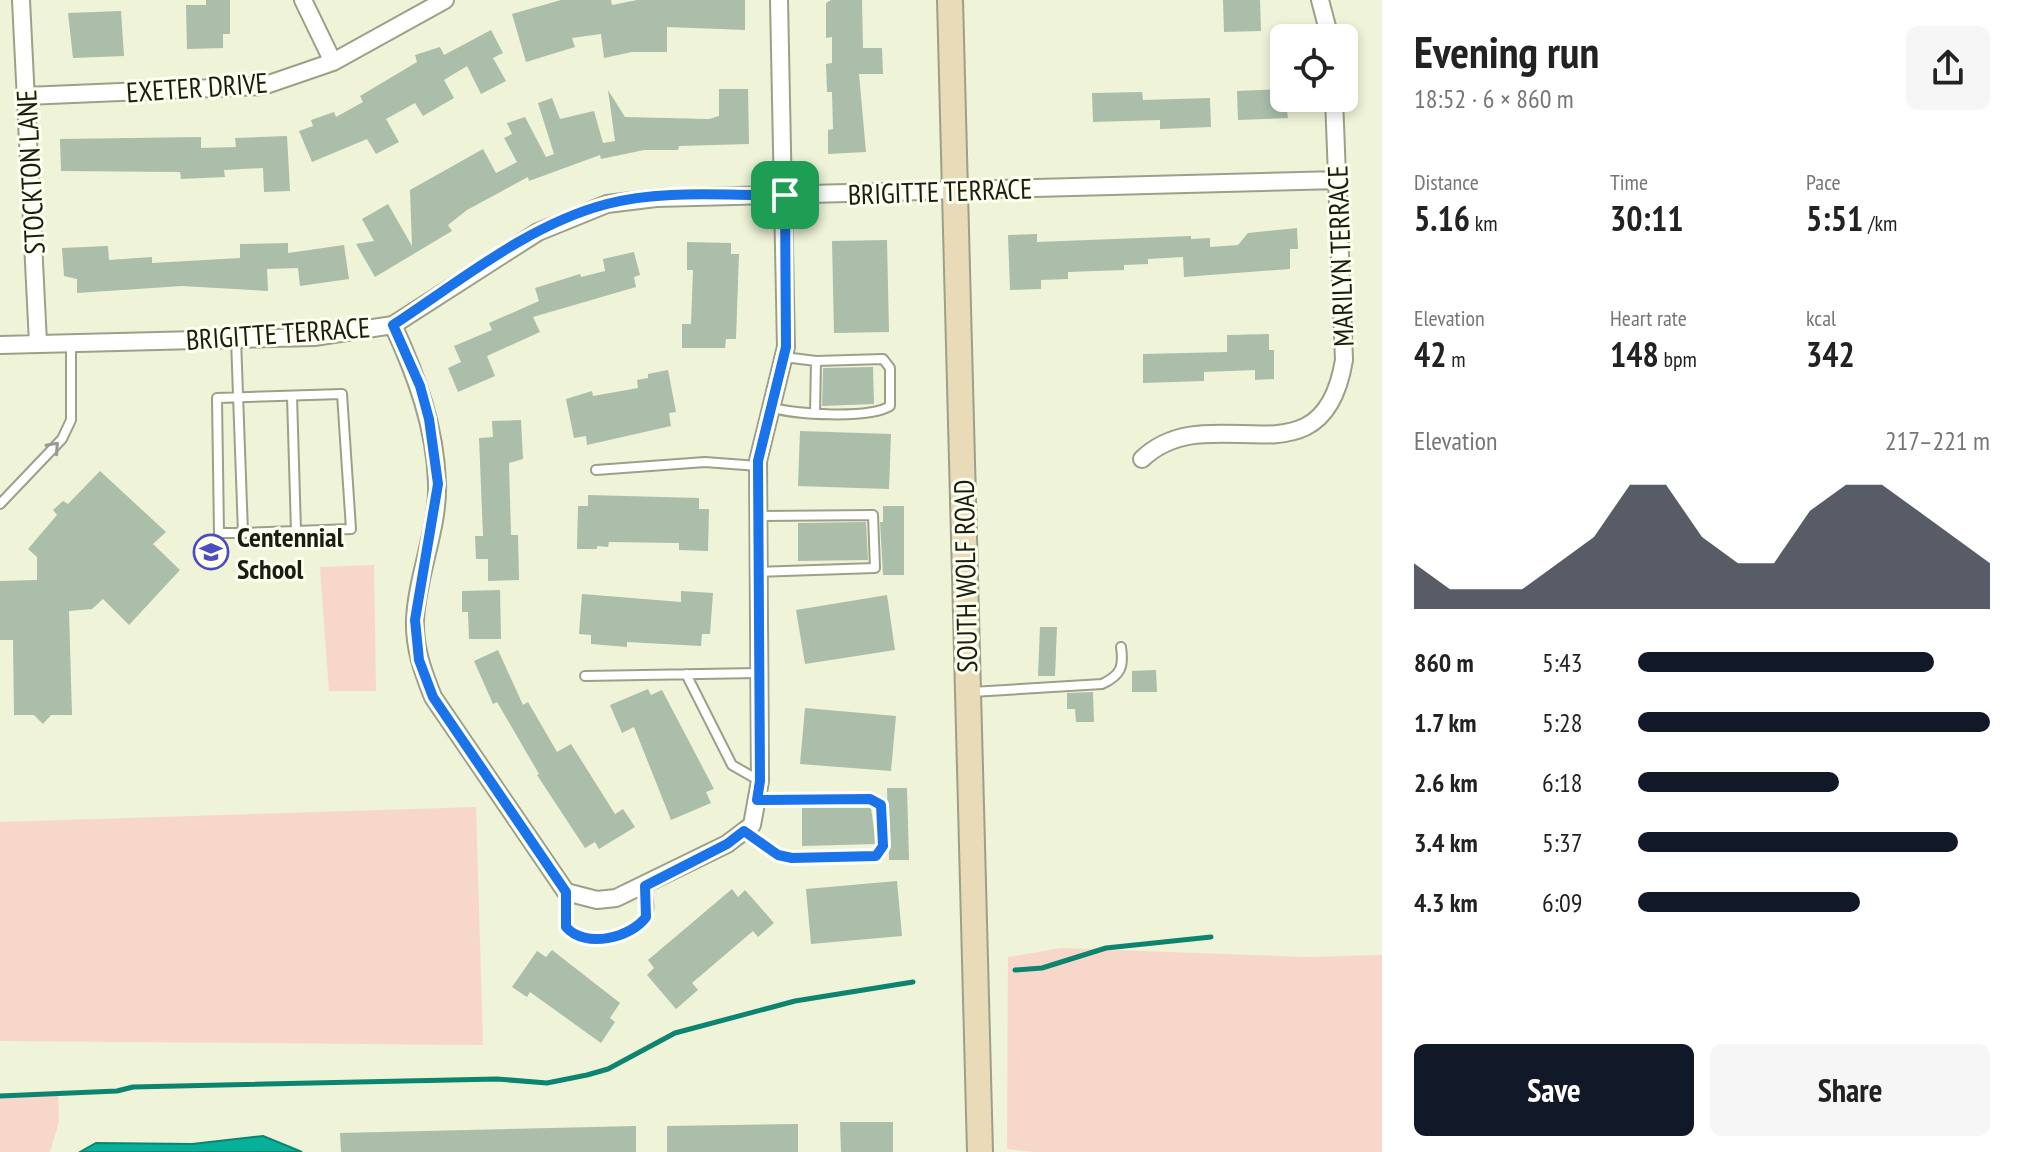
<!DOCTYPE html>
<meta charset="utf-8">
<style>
:root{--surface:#fff;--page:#f6f6f6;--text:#222;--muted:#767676;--accent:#111827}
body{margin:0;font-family:"PT Sans Narrow",sans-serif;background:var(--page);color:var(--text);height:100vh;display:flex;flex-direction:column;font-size:30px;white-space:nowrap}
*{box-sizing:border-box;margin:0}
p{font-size:26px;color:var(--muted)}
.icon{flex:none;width:44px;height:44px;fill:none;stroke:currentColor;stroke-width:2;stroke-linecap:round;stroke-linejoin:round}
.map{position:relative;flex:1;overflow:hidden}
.panel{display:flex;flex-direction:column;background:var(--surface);width:640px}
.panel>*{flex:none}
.buttons{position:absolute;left:1270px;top:24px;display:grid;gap:16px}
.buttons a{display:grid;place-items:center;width:88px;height:88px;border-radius:12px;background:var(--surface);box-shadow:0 4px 12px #0003;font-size:40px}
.pin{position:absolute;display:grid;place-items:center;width:68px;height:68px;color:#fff;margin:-34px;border-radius:16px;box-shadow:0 4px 12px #0006}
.round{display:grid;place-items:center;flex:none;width:84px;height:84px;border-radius:12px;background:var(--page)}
.headline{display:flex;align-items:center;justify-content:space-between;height:136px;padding:0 32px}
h1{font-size:44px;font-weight:800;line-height:60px}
.stats{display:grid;grid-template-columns:repeat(3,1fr);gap:12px;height:136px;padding:8px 32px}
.stats div{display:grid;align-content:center}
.stats b{font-size:34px;font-weight:800}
.stats small{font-size:22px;font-weight:400}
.stats p{font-size:22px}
.chart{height:224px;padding:16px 32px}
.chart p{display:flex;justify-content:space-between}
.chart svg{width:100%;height:144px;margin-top:8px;fill:var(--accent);opacity:.7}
.primary-button{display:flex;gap:16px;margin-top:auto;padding:16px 32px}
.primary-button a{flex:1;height:92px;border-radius:12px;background:var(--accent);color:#fff;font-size:32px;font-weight:800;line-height:92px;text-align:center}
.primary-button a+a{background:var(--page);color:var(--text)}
ul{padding:0 32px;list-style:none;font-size:26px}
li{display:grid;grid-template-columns:128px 96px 1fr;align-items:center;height:60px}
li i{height:20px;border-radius:10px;background:var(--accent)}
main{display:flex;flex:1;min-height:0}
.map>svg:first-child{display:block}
.green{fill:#f6d7c9}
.water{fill:#07b099;stroke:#0d8470;stroke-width:2}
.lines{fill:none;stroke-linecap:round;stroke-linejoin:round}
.stream{stroke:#0d8470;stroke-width:5}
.building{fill:#aabeaa}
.service-casing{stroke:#9da088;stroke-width:12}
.minor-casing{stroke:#9da088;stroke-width:20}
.secondary-casing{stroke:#9da088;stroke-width:28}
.service{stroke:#fff;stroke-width:8}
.minor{stroke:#fff;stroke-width:16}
.secondary{stroke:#e9dab8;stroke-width:24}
.oneway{stroke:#989994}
.route-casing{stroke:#fff;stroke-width:16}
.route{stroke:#1a73e8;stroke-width:10}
.labels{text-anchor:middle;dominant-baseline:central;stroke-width:6;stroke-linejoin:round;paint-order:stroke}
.street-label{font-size:28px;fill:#1b1c12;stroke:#fdffef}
.poi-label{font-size:28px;font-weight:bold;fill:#1b1c12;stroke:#fdffef;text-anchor:start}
</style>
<main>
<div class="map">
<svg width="1382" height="1152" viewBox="0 0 1382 1152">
<rect width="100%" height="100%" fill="#eff3d8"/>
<path class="green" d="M374,565L376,691H329L320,567Z
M476,807L483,1045L0,1041V822Z
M1061,948L1307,957L1382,955V1152H1034L1007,1149L1008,957Z
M58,1094L59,1122L50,1152H0V1096Z"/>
<path class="water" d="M263,1136L302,1152H80L96,1143L192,1144Z"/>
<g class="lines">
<path class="stream" d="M1015,970L1042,968L1106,948L1211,937
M0,1096L117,1091L133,1087L497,1079L547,1083L587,1075L608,1069L675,1033L795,1001L913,982"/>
</g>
<path class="building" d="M206,0H230V34H223V48L187,49L186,5H206Z
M561,0H611L612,5L637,0H745V30L667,27V52H632L604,58L601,34L572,38L575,47L526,62L512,14Z
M831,0H862L863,48H882L883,74H859L866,152L828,154V130L833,129L832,92H827L826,64L832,63V37L826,38V3Z
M1223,0H1260L1261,31L1224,32Z
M121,11L124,56L73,58L68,13Z
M491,30L503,53L493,58L506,81L481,94L467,66L444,80L454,98L423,116L415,103L386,119L399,142L376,154L367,139L312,162L299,131L313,126L311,120L334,112L336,117L363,102L360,96L417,62L415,55L440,47L444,55Z
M719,89H748L749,144L679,146L678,150H644L601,159L600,155L529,181L528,177L467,210L448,225L452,231L375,277L356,244L374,241L362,219L388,204L412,246L410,190L483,149L496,173L517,162L504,138L512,134L507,123L525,117L546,157L554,154L538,103L552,98L560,119L594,111L603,143L615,141L608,90L625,117L709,119L719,116Z
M1284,89L1288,118L1238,120L1237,91Z
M1142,92L1143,100L1210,98L1211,127L1160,129V120L1093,122L1092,93Z
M287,136L290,191L264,192L263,168L224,170L225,177L181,179L180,172L61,171L60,139L201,137V148L236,147L235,138Z
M1297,228L1298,249H1290V269L1184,277L1183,257L1148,259V264L1124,265V270L1068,272V279L1041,280V289L1010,290L1008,235L1037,234V242L1191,236V239L1210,238V247L1238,245L1248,233Z
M887,240L889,332L834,333L832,241Z
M687,242L731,243V254H739L736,339H726L725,348H682V324H691L693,270H687Z
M288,243V253L344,245L349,279L300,286L298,268L267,269L268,291L182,286L77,293V279L64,276L62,248L108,246L109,260L152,257V263L240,258V244Z
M634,252L640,275L634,277L636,287L533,317L540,332L487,356L495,376L458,392L448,368L461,362L454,346L492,330L489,323L539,301L535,288L580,274L581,277L605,271L603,259Z
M1269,334V350H1274V379L1255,380V370L1204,372V381L1143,383V354L1227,352V335Z
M873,367L874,404L822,406L823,368Z
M668,370L676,412L669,413L671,426L587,445L586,436L574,438L566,399L592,391L593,396L638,388L637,380L648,378V374Z
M521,420L523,459L509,463L511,535H518L519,580L488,581V559H476L475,536H483L479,438L493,437L492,421Z
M800,431L891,434L889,489L798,486Z
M100,471L166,532L153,544L180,570L129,625L103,599L92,609L69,611L72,715H51L43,724L34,715H14L13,640H0V581L37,580V557L28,549L57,515L53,510L63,501L68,504Z
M588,495L699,498V509H709L708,551L679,550V543L609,542L608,547L597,546V549H577L578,506H588Z
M883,506H904V575H883L880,522H883Z
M866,522L868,560L798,561V523Z
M500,590L501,639H469L468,612H462V591Z
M681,591L713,593L710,634H702L701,646L627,642V647L591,644V635L579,634L582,594L681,602Z
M887,595L895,650L805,664L796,610Z
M1040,627H1057L1055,676H1038Z
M498,650L523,705L528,702L557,752L571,744L615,814L623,809L635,827L599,849L595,842L585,848L537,775L539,774L497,702L493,704L474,661Z
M1156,670L1157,692H1132V671Z
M648,689L651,695L662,690L714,789L706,792L711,803L671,820L634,727L622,733L610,705Z
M1093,692L1094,722H1076L1075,709H1067V693Z
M805,708L896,716L891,771L800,764Z
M887,788H907L909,860H889Z
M802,808H871L876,844L802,846Z
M897,881L902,936L811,944L806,889Z
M732,889L738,897L745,890L774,923L758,937L753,931L692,983L698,990L676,1009L647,975L654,968L648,960Z
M552,950L620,1003L610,1018L615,1022L601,1043L530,992L527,997L512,987L537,951L546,957Z
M840,1122H893V1152H841Z
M798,1124V1152H667V1126Z
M636,1126V1152H341L340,1133Z"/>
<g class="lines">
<g class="service-casing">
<path id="service" d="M236,339L243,533H219L217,398L342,394L351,529L243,533
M292,396L296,531
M771,407C794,415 870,419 890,406V368L883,359L816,361L784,357
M815,413L816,361
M596,470L705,462L758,466
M0,504L62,439L71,420V343
M758,572L875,568L873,515L759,516
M686,674L732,765L760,781
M585,676L758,673
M972,692L1102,684C1121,675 1124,667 1121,647
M745,831L778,855L792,858L876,856L883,846L881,805L870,799L757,800
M566,892V927C582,947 634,941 646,917C651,908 647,897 645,886"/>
</g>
<g class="minor-casing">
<path id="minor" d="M21,0L38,343
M303,0L333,62
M1320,0L1330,38
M26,96L263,86L333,62L445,0
M393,325C416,375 435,426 437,482C439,528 417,574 415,620C414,648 423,672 433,697L566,892L597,900L616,898L727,844L752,825L760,781L758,461L786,347L779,0
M0,345L314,337L393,325L538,232L607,204L656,198L1339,180
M1142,459C1211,393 1322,493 1344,360L1334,98"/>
</g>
<g class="secondary-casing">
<path id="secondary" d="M950,0L980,1152"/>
</g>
<use href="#service" class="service"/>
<use href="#minor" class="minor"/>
<use href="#secondary" class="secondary"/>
</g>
<defs><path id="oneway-chevron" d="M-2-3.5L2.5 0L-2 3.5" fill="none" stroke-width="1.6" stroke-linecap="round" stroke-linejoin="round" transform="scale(2)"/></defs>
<use class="oneway" href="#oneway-chevron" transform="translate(54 447) rotate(-48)"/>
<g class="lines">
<g class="route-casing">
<path id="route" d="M785,195L786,347L758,461L760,781L757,800L870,799L881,805L883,846L876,856L792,858L778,855L744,831L727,844L645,886L646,917C631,938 585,949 566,927V892L433,697L419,660L415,620L438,484L429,419L420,386L393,325C459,282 529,224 607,204C662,189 728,196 785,195Z"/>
</g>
<use href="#route" class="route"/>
</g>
<defs>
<g id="school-ring" transform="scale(1.8)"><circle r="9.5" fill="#fdffef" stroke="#4c4cc3" stroke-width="1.5"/><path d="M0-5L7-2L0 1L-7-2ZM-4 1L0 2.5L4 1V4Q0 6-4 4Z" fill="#4c4cc3"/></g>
</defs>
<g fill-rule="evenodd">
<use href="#school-ring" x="211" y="552"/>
</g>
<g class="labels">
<g class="street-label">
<text transform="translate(197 87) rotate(-4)">EXETER DRIVE</text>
<text transform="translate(30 172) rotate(-93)">STOCKTON LANE</text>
<text transform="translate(940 191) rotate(-2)">BRIGITTE TERRACE</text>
<text transform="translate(1340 256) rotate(-92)">MARILYN TERRACE</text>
<text transform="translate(278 333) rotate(-4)">BRIGITTE TERRACE</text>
<text transform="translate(965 576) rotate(-91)">SOUTH WOLF ROAD</text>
</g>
<g class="poi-label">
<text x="237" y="536">Centennial<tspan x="237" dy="32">School</tspan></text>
</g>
</g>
</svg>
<div class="buttons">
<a><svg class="icon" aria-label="locate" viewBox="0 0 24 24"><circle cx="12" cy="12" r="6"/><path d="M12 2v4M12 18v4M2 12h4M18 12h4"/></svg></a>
</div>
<div class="pin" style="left:785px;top:195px;background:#1e9e55"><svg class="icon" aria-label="arrive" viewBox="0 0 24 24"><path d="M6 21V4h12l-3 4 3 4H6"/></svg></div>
</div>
<section class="panel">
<div class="headline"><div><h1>Evening run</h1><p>18:52 · 6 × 860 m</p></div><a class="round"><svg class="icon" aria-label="share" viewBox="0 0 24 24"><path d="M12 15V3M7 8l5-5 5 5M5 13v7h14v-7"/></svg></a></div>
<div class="stats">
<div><p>Distance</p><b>5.16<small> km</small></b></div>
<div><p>Time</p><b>30:11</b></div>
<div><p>Pace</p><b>5:51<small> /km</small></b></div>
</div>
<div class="stats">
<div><p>Elevation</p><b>42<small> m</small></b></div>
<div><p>Heart rate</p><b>148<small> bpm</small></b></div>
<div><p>kcal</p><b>342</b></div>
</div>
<div class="chart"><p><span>Elevation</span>217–221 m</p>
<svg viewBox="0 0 160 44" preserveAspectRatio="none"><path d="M0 44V30L10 38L20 38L30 38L40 30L50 22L60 6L70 6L80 22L90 30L100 30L110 14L120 6L130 6L140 14L150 22L160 30V44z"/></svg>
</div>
<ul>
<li><b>860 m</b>5:43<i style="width:84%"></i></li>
<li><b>1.7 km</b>5:28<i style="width:100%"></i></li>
<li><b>2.6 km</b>6:18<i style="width:57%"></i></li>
<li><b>3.4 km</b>5:37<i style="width:91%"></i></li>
<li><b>4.3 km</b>6:09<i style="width:63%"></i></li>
</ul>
<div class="primary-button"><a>Save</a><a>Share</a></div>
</section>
</main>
